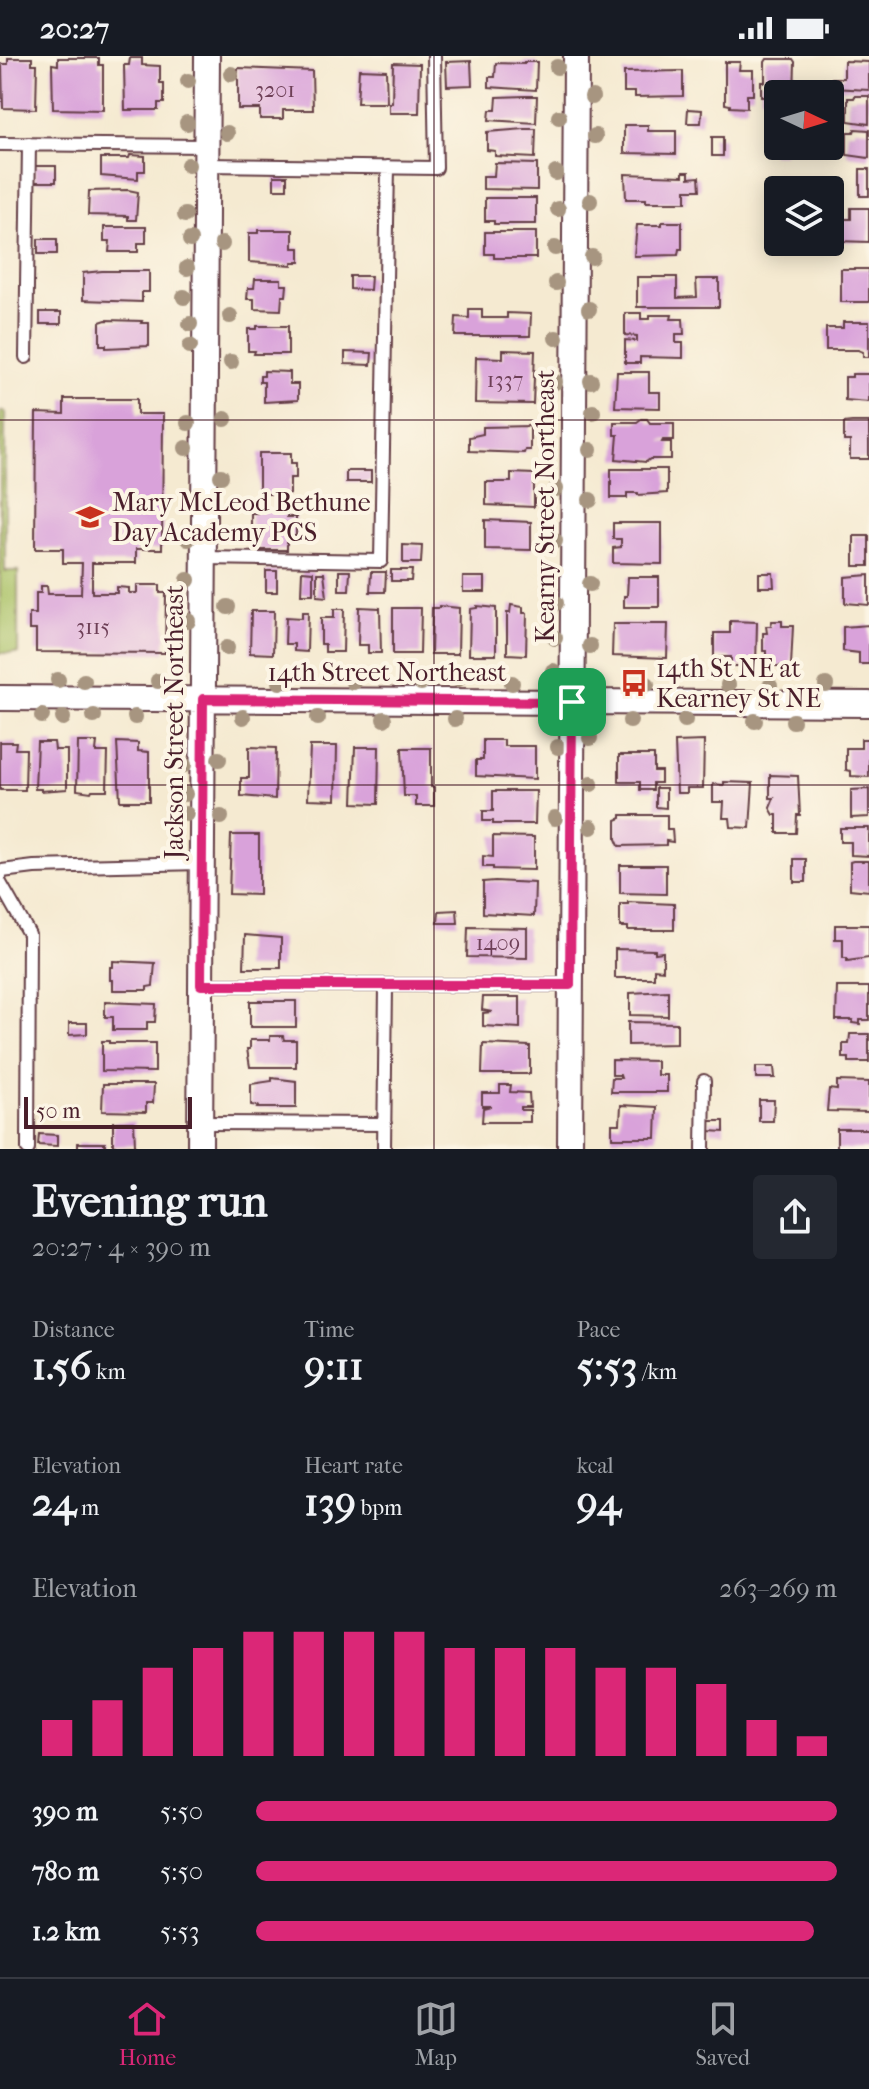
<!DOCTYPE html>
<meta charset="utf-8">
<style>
:root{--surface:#171b24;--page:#242831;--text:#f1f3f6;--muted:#9ea1a6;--line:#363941;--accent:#db2777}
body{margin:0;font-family:"IM FELL French Canon",serif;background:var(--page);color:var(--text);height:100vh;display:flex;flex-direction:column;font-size:30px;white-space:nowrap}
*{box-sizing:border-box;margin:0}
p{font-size:26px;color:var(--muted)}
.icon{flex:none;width:44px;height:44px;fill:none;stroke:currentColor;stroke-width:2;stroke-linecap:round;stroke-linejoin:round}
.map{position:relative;height:1093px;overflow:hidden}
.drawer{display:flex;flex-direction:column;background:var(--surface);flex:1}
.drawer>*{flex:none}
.needle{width:52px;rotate:94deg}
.fabs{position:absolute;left:764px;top:24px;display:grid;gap:16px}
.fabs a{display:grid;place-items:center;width:80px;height:80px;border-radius:8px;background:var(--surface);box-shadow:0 4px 20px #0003;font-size:40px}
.scale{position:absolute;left:24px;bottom:20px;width:168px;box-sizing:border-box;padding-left:8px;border:4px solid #4a1f2b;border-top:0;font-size:22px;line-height:28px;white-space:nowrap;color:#4a1f2b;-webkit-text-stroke:6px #fcf5e5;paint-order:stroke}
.pin{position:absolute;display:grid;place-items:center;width:68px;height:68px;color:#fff;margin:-34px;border-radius:16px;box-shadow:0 4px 12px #0006}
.round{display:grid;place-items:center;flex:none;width:84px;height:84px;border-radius:8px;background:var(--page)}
.summary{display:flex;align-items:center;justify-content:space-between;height:136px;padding:0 32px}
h1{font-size:44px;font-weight:700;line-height:60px}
.stats{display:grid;grid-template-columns:repeat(3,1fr);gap:12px;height:136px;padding:8px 32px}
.stats div{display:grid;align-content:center}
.stats b{font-size:40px;font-weight:700}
.stats small{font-size:22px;font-weight:400}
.stats p{font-size:22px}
.chart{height:224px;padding:16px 32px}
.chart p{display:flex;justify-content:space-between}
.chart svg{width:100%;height:144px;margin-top:8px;stroke:var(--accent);stroke-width:6}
ul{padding:0 32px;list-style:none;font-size:26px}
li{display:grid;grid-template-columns:128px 96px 1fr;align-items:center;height:60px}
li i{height:20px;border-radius:10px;background:var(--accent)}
.status{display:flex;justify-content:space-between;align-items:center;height:56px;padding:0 40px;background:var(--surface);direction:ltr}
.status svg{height:22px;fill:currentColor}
.dock{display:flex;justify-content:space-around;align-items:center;height:112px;border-top:2px solid var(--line);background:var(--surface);font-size:22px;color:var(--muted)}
.dock a{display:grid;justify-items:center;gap:4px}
.dock .current{color:var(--accent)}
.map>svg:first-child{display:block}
.green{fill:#aac268;stroke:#7a704a;stroke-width:2}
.building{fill:#d9a2da}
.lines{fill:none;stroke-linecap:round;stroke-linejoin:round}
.service-casing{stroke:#643d44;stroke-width:16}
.minor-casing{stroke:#643d44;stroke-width:28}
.service{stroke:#fff;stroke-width:12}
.minor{stroke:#fff;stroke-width:24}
.tree{fill:#a79580}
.route-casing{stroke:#fff;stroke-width:16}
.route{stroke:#db2777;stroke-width:10}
.grid{fill:none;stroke:#4a1f2b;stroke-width:2;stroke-opacity:0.55}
.labels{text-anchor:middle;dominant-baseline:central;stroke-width:8;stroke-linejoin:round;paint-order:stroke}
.number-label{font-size:22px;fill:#6e4057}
.poi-label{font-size:26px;fill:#4a1f2b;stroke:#fcf5e5;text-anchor:start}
.street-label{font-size:26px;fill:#4a1f2b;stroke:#fcf5e5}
</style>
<div class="status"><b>20:27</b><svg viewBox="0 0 49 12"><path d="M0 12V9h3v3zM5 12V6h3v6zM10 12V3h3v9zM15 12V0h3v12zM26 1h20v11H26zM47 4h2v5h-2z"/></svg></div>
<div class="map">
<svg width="869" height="1093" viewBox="0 0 869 1093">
<rect width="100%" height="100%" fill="#fcf5e5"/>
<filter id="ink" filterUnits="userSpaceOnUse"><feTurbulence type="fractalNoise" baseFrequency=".0125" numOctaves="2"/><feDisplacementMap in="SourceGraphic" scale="16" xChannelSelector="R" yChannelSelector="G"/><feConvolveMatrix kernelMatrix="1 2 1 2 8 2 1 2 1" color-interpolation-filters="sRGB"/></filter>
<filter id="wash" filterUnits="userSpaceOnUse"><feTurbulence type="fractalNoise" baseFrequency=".006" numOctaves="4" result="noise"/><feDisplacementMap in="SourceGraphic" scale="32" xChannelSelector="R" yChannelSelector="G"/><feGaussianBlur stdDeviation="1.8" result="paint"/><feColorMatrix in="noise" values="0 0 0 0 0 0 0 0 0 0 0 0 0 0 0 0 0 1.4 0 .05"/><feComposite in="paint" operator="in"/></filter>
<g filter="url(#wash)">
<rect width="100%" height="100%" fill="#f5ead1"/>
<path class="green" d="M0,356H5V515H18V597H0Z"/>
<g id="blocks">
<path class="building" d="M8,2H32V8H37L36,53L3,52L2,8H8Z
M58,2H99V9H103V54L53,53L52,8L58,9Z
M130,2H142V9L160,10V27H164V47H158V54H125L124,9H129Z
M767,3H793L795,6L794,38H778V65H765V41H761V26H765V6Z
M471,5L472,29L447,30L446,6Z
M844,5L869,6V34L832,32V22H844Z
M524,6H537L536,34L489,31V21H495L496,7L524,8Z
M725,6H740L739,14H753V39H747V52L730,51V49L725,48Z
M393,7L420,8L419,57H389V47H392Z
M238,12L312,15L313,54H283V63H260V53H238Z
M359,13L386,14L387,47H357Z
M683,15V40L635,41V36H624V16Z
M525,40H537L536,67L489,64L490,54H496L497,41Z
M855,40H869V68L848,65V42H854Z
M688,53L702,54L701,67H687Z
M624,69H648V75H676V98L624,97Z
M525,73H536L535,102L495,100V95L487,94V76Z
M855,73L869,74V102L847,99V76H854Z
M712,81H723V100H712Z
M772,87L784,90V98H772Z
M130,99L145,100V115H138V123L101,120V102H129Z
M495,107L537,108V134L483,133V120H494Z
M35,110H56V126H35Z
M860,113H869V140H860Z
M683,116H689V122L699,121L700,134H686V146H646V143H626L625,118L683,120Z
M274,120H287V133H274Z
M128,134L138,136L136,164H128V160L88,159L89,135Z
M485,142H536V168H494V165H485Z
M851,152H869V186L836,185V163H851Z
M662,166H682V193H679L678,199L634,200L637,169H662Z
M104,171H146V187H138V196H109L110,185H104Z
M258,174H293V192H300V206H292V209L249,206V177H258Z
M485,176H536V202H494V198H485Z
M38,183H57V198H38Z
M841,213H869V246H841Z
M102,215H149V236H142V246L83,244V217Z
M350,220H371L370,234L350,233Z
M637,221H677V242L697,241L696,223H719V251H637Z
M255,223H281V229H287L286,240H282L281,254L254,253V243H247L248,232H254Z
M469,253H482V262H507V257L531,258L530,280H455L456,261L469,262Z
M40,256H61V268H40Z
M625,257H641V263H650V259H672L671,263H683L684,278H676V287H683V302L640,301V307H625V284L637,285V280L625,279Z
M106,264L142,265L141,267H149V290L106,292V289H100V266Z
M843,266H869V301H863V296L858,294H826V272H843Z
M257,270H288V298H254L255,295H248V273H257Z
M503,294L535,295L533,348L475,347L476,301L503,302Z
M345,296L372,297L371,309L345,308Z
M264,315L290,316V328H298V344L264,346V326H260V320H264Z
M617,316H649V336H660V352L615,351Z
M852,318H869V346L845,344V321H852Z
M64,343H137V358H163L162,493H136V507H92V537H117V531L129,532V537H137V529H160V537H166L165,597L36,596V574H29V558H36V537H41V530H47L48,538H81L82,507H63V493H35L36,357L64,358Z
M641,363H647L650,367H674V384H663L662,386H671V403H650L646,406L616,403L618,379H614V366H637Z
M852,366H869V403H850V385H844V367Z
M530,370V394H525L524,397L469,395V381L483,378V371Z
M259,397H291V407H296V422H290V438H259Z
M611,413H667V437L638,439V437H627V442H611Z
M346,415H371V426H346Z
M511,417L534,418V451L486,449V426H511Z
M257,455H287V461H296V480H287V494H259V481H251V457H258Z
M485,464L531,466V494L485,493Z
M613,467H662V508L613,507V492L621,491V483H613Z
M854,480H869V510H854Z
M403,489L422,490L421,507H403Z
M391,514H412L411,525H391Z
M266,515H277V536H266Z
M302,515L313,516V538H301Z
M339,515H350L349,534H339Z
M371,516H386L385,536H370Z
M317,517H324L327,541L317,540Z
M759,517H773L774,531H759Z
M869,519V549L845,547V521Z
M463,521H485V536H463Z
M628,521H659V551H624V540H627Z
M511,549L523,551V557H527L526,599L507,598V557H510Z
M439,550L459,552L458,598H431L432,552H439Z
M477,550L496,552V599H469L470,553L477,552Z
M359,551L380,552L381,597H368V589H358Z
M393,552H421L420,598H393Z
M334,553H344L343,596H325V588H321V562H334Z
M251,555H274L273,598L250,597Z
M302,556H308L307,596L294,595V588H285L286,561L302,562Z
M730,565L757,566L756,610H731V601H714V577H730Z
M772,565H782V570H793L791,610H769V602H766V595H763V577H767L766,570H771Z
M613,568H668L667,602L612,600Z
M869,569V608H859V597L843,595V571Z
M861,683H869V721L851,720V715L846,714V692H861Z
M483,684H504V690H535V723L476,720V704H483Z
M704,685L703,732H687V737H677L675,686Z
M0,686H16L15,693H26L25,734H0Z
M37,686H54L55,694H67V733L41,735V733H35Z
M78,686H97L96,696H108L107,734H92L91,736L77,734Z
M117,686L138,687V695L149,696V745H120Z
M310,690H337L336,744L308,743Z
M249,691L276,692L275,743L241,740V722H249Z
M355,691H379L378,748L353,747Z
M402,692H431V731H434V750H416V740H404Z
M619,699H654V715H661V727H653V734H640V726H619Z
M770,719L798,720L800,759H797L796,777H777V759H774L770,752L774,742H770Z
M724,726L753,727L750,772L731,771L730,762H723L724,746H713V728L724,729Z
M656,732H666V752L656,751Z
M869,733V761L851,762V734Z
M493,735H536L535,768H493V765H483V755H493Z
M621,759H667V773H672L673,786L666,785V789L619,790L616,783V764L621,762Z
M840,772H869V800L851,799V786H840Z
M231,779H259V839L229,838Z
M493,780L534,781V814L493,813V811H483V800L493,801Z
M794,803H806V826H794Z
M853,805H869V835L850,833V806Z
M620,809H666V838L620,837Z
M495,825L535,827L534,860L483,857V826Z
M628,846L674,848V874H628V871H620V848H628Z
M457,854L458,867H438L439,855Z
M835,869H869V902L847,905V902H843V883H835Z
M468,871L527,872V902L467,901Z
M245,879L281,882V912H244Z
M615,893L655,894V897L663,896V914L654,913V922H615Z
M113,905L155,907L153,930L147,931V934H113V924H110V911H113Z
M837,931H869V964H860V968L852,967L853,964H836Z
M668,935V960L630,959V937Z
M483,941H520V972L483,970V957L492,956L482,954Z
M250,945H296V971H250Z
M105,946L156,948L155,966H147V974H113V961H105Z
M628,966L677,967V988L628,989Z
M69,967H87V978L69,979Z
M850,978H869V1006H849V1002H843V988H849Z
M270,980H283L284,984H296V1011H250L247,993H250V984H270Z
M102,985H109V987H155V1016L102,1015Z
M483,988L530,990V1018H482Z
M612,1004L657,1005V1019H667V1036H611L612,1022H621L620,1019H612Z
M756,1011H774L775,1022H756Z
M272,1022L296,1025V1052H257L258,1050L251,1049V1028L272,1025Z
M837,1025L869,1026V1056L827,1055L829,1033L837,1034Z
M103,1028H154L153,1047H146V1056L102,1055Z
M500,1029H511L510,1036L529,1037L530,1051H521V1054H530V1066H482L483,1052L491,1050H482V1037H500Z
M759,1044H774L773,1065H759Z
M621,1049L657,1051L656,1082H612V1068H620Z
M710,1065H724V1076L710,1075Z
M113,1066H134L135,1089L113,1090Z
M837,1073H869V1093H837Z
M39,1078L57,1079V1090L38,1089Z
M78,1087H105V1093H78Z"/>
</g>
</g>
<g filter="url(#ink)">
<use href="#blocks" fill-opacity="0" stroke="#643d44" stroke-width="2"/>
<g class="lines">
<g class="service-casing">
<path id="service" d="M0,88L206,90
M206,109L436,112L434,0
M26,301L29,88
M204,502L381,505L388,111
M0,820L2,815L34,811L201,807
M0,827L29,878L28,1093
M201,929H570
M200,1067L385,1068
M384,1093L386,931
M703,1093L704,1025"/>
</g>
<g class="minor-casing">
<path id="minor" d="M0,642L869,648
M200,1093L207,0
M570,1093L576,0"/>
</g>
<use href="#service" class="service"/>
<use href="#minor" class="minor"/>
</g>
<g class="tree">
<circle cx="557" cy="11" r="8"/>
<circle cx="231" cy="18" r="8"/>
<circle cx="188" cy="25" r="8"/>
<circle cx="592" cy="41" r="8"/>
<circle cx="559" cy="61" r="8"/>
<circle cx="187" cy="67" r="8"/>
<circle cx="227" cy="77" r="8"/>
<circle cx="595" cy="80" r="8"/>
<circle cx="188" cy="109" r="8"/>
<circle cx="556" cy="117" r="8"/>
<circle cx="590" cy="145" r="8"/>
<circle cx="558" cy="153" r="8"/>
<circle cx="185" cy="159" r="8"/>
<circle cx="190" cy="184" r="8"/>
<circle cx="222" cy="188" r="8"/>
<circle cx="555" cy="192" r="8"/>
<circle cx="592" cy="201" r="8"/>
<circle cx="187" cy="212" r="8"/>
<circle cx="556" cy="227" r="8"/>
<circle cx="184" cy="241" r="8"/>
<circle cx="589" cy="253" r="8"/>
<circle cx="230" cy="260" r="8"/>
<circle cx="190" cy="268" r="8"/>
<circle cx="556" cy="282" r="8"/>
<circle cx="190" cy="290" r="8"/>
<circle cx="231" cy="306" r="8"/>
<circle cx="591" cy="325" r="8"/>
<circle cx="555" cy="326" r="8"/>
<circle cx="593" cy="356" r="8"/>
<circle cx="225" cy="363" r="8"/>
<circle cx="188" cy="367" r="8"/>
<circle cx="186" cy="392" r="8"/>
<circle cx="590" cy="394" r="8"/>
<circle cx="221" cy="420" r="8"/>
<circle cx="556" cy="433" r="8"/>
<circle cx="189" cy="442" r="8"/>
<circle cx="590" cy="444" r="8"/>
<circle cx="188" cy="483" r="8"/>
<circle cx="555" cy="485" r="8"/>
<circle cx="188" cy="524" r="8"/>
<circle cx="590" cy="528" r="8"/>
<circle cx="556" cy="547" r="8"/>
<circle cx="228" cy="551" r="8"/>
<circle cx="188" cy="565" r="8"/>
<circle cx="555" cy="582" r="8"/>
<circle cx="590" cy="590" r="8"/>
<circle cx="227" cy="592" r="8"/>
<circle cx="553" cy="615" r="8"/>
<circle cx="458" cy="623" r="8"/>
<circle cx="58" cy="624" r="8"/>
<circle cx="84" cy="625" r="8"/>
<circle cx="158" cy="625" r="8"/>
<circle cx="280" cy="626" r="8"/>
<circle cx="353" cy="626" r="8"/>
<circle cx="421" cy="627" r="8"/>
<circle cx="512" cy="627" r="8"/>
<circle cx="647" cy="628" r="8"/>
<circle cx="728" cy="629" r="8"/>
<circle cx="826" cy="629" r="8"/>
<circle cx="770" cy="630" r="8"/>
<circle cx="42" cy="660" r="8"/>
<circle cx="94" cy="660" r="8"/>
<circle cx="135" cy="661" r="8"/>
<circle cx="243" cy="661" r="8"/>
<circle cx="63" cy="662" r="8"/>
<circle cx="318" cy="662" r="8"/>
<circle cx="384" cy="663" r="8"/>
<circle cx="455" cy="663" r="8"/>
<circle cx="685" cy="664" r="8"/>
<circle cx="630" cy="665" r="8"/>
<circle cx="755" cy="665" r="8"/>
<circle cx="793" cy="665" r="8"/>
<circle cx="590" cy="682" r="8"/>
<circle cx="558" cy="691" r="8"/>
<circle cx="219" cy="703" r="8"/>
<circle cx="184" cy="709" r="8"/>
<circle cx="591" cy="728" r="8"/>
<circle cx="185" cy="738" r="8"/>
<circle cx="186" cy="758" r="8"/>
<circle cx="221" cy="761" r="8"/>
<circle cx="555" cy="762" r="8"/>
<circle cx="591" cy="771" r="8"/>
</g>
</g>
<g class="lines" filter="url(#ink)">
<g class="route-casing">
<path id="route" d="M203,643L572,646L570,929H201Z"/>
</g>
<use href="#route" class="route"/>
</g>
<path class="grid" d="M434,0V1093M0,364H869M0,729H869"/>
<defs>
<g id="school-bare" transform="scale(2.16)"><path d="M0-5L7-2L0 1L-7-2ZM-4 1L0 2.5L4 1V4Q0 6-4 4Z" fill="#c8321e" stroke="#fcf5e5" stroke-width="2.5" paint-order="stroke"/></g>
<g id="bus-bare" transform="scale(2.16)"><path d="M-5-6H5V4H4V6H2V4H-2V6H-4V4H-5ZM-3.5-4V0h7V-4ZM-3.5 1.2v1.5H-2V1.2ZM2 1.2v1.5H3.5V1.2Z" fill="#c8321e" stroke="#fcf5e5" stroke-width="2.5" paint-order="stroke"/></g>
</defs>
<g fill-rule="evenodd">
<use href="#school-bare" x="90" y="461"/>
<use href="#bus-bare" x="634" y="627"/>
</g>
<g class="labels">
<g class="number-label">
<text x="275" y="34">3201</text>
<text x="505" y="324">1337</text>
<text x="93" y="571">3115</text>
<text x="498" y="887">1409</text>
</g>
<g class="poi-label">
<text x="112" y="446">Mary McLeod Bethune<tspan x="112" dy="30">Day Academy PCS</tspan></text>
<text x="656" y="612">14th St NE at<tspan x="656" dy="30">Kearney St NE</tspan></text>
</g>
<g class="street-label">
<text transform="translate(545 450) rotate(-90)">Kearny Street Northeast</text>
<text x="387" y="616">14th Street Northeast</text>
<text transform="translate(174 666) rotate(-90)">Jackson Street Northeast</text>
</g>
</g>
</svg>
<div class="fabs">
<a><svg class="needle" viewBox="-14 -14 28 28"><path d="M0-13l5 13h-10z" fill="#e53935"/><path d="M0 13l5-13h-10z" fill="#9ea1a6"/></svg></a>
<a><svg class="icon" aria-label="layers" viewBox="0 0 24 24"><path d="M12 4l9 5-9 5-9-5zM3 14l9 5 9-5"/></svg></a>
</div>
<div class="scale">50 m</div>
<div class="pin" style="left:572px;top:646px;background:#1e9e55"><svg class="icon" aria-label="arrive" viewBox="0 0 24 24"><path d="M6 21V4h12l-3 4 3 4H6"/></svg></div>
</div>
<section class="drawer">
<div class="summary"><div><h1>Evening run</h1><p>20:27 · 4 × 390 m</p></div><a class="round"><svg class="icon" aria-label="share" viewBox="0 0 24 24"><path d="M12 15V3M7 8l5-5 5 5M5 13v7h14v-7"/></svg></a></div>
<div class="stats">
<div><p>Distance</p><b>1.56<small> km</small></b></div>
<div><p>Time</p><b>9:11</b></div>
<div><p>Pace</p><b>5:53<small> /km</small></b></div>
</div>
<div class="stats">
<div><p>Elevation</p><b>24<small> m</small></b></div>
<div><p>Heart rate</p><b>139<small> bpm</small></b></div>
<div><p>kcal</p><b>94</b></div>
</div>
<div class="chart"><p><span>Elevation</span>263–269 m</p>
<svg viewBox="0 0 160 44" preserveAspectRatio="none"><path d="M5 44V33M15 44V27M25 44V17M35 44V11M45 44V6M55 44V6M65 44V6M75 44V6M85 44V11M95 44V11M105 44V11M115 44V17M125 44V17M135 44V22M145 44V33M155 44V38"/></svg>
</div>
<ul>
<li><b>390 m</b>5:50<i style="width:100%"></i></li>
<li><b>780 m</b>5:50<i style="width:100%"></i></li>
<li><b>1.2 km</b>5:53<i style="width:96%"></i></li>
</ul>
</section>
<nav class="dock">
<a class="current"><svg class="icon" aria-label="home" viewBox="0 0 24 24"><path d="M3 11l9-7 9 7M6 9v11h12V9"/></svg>Home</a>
<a><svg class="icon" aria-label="map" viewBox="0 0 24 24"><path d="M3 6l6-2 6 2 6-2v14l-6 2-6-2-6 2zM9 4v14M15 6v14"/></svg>Map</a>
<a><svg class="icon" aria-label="saved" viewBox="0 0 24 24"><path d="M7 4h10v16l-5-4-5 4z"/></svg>Saved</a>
</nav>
